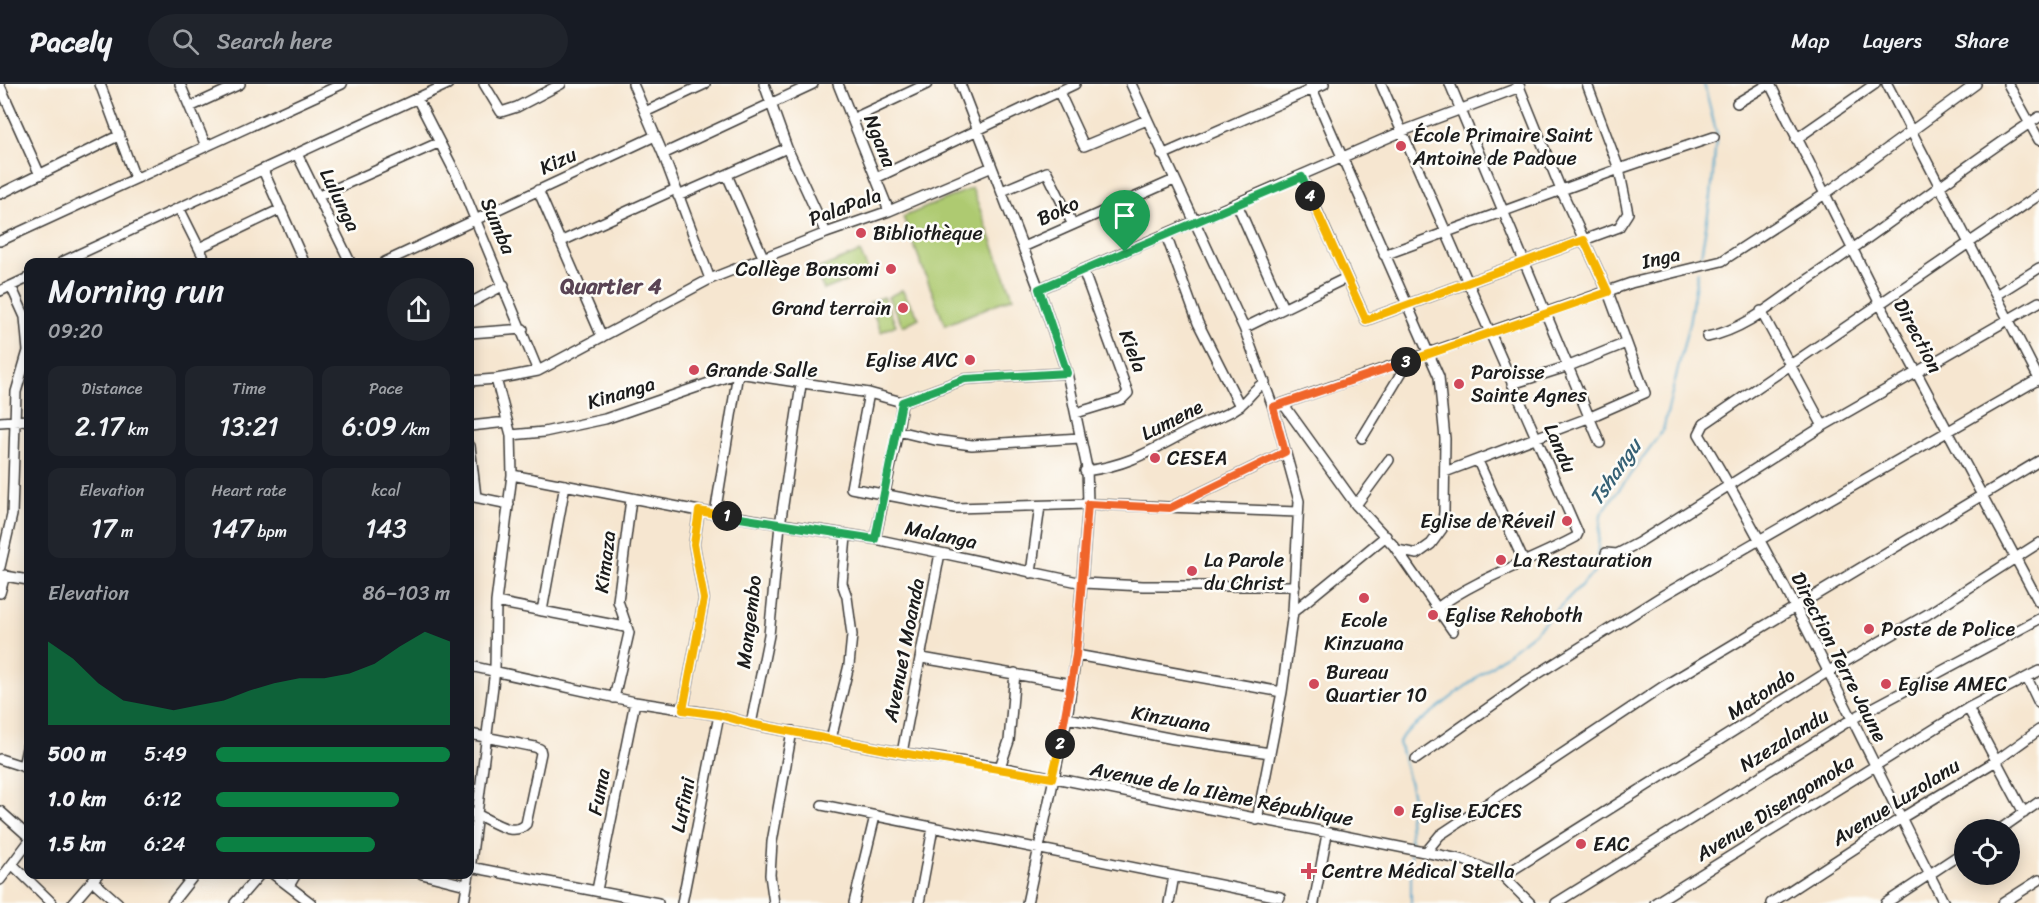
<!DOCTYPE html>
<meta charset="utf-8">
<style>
:root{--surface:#171b24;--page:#20242c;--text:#f1f3f6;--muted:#9ea1a6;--line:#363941;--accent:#0b8043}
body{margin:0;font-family:Sriracha,sans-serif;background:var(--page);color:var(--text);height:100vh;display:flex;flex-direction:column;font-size:22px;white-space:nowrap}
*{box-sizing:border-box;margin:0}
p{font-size:20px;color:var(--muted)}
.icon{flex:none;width:33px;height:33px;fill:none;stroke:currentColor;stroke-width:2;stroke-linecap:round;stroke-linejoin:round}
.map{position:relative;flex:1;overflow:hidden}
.side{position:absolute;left:24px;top:174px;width:450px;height:621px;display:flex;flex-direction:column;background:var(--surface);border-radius:12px;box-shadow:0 3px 15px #0003}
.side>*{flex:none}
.controls{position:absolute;left:1954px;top:735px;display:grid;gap:12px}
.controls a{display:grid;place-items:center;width:66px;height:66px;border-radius:50%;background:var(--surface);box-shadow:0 3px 15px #0003;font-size:30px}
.pin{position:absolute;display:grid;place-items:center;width:51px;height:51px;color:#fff;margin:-62px -26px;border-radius:50% 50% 50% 0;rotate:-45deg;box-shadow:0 0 6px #0007}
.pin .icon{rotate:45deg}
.km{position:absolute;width:30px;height:30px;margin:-15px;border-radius:50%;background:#222;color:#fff;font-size:16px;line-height:30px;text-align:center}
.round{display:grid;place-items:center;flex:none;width:63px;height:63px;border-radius:32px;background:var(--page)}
.headline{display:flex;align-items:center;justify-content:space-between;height:102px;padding:0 24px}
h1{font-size:33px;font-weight:600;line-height:45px}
.stats{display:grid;grid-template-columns:repeat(3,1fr);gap:9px;height:102px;padding:6px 24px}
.stats div{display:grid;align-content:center;border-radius:12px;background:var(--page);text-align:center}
.stats b{font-size:26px;font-weight:600}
.stats small{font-size:16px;font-weight:400}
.stats p{font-size:16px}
.chart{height:168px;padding:12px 24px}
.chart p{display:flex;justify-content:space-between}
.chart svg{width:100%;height:108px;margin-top:6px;fill:var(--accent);opacity:.7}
ul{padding:0 24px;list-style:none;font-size:20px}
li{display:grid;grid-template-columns:96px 72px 1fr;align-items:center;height:45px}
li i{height:15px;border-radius:8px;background:var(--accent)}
header{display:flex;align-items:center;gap:36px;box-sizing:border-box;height:84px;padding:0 30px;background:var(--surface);border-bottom:2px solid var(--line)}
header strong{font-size:28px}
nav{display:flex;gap:33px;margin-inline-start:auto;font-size:21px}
.search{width:420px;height:54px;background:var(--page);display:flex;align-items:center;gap:15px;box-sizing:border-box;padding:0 21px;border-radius:33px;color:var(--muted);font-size:22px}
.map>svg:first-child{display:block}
.pitch{fill:#aeca71;stroke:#657346;stroke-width:1.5}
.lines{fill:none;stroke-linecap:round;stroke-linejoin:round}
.stream{stroke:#4ea5cb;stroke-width:2}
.minor-casing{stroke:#3d3a37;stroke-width:12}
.minor{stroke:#fff;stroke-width:9}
.split-1-casing{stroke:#fff;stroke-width:12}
.split-2-casing{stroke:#fff;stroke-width:12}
.split-3-casing{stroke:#fff;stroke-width:12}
.split-4-casing{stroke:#fff;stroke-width:12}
.split-5-casing{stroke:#fff;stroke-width:12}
.split-1{stroke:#22a559;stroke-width:8}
.split-2{stroke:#f5b400;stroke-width:8}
.split-3{stroke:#f0652b;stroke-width:8}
.split-4{stroke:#f5b400;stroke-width:8}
.split-5{stroke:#22a559;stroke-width:8}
.poi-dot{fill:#d1495b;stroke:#fdfcf7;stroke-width:2}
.labels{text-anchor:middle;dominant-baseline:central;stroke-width:5;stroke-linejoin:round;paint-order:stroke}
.poi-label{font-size:20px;fill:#1c1c1c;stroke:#fdfcf7;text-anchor:start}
.street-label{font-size:20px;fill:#1c1c1c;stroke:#fdfcf7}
.water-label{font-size:21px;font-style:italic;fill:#356074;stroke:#fdfcf7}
.quarter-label{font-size:22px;font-weight:bold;fill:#594454;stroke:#fdfcf7}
</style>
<header>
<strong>Pacely</strong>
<div class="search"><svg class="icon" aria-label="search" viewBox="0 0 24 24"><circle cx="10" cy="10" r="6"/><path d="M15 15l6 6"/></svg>Search here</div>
<nav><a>Map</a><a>Layers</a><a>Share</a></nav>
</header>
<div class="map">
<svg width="2039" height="819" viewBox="0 0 2039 819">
<rect width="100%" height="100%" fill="#fdfcf7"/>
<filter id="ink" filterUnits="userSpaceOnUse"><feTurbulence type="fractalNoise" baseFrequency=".0167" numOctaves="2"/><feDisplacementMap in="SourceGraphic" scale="12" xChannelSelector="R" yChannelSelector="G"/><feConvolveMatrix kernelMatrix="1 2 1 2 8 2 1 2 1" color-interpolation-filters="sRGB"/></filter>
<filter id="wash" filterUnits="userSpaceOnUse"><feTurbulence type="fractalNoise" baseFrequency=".008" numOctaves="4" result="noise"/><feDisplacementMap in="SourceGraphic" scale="24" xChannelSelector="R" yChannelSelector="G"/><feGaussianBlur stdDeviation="1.35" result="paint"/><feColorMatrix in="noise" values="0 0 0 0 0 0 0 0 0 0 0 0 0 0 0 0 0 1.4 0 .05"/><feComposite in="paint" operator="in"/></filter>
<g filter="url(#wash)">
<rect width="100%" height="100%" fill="#f6e6d0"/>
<path class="pitch" d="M972,104L1013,213L945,241L903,133Z
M860,168L869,188L824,206L815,186Z
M902,206L919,234L903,242L888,213Z
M883,213L896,241L881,248L869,219Z"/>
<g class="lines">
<path class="stream" d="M1704,0L1717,51
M1700,178L1711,112L1716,56
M1411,762L1409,735L1413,713L1399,658L1403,651L1534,549L1596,486L1601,430L1663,346L1689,239L1698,187
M1411,768V819"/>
</g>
</g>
<g filter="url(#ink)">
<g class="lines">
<g class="minor-casing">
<path id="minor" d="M100,0L135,94
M180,0L206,62
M484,0L501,28L517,23L561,0
M633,0L663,70L710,195
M764,0L787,64L826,149
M838,0L889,127
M960,0L1039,205L1067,289L1087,384L1088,420L1076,571L1067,634L1027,819
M1131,0L1244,244L1273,323L1299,417L1293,528L1282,608L1257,736
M1310,0L1439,293L1445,355L1444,428L1442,445L1431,460L1417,470L1397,466
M1381,0L1578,449L1576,453C1530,478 1479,493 1437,524
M1450,0L1600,359
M1770,0L1880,220L2039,518
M1887,0L2039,295
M2008,0L2039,56
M0,2L40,91
M1059,8L1084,62L1147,36
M417,14L459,96L538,287
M1737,19L1769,0
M190,23L240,0
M645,28L705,0
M852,35L927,0
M1796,55L1875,0
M297,70L350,178
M663,70L813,0
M1162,71L1324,0
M263,86L304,178
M727,91L764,175
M1302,93L1366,236L1619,143L1628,129L1619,85L1714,53
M876,94L1075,0
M538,106L602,253
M1002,107L1047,88L1072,139
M0,110L120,51
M319,112L438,59
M678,112L787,64
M1237,120L1283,224
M180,126L206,178
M1166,151L1198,239L1240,322
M0,157L342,0
M560,158L676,105
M1023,163L1174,96
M199,164L281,125
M1384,171L1619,85L1587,0
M62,178L448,0
M385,178L655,52
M1039,205L1403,47L1520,3
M0,207L28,194
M1996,211L2039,184
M470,219L504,201
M1761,227L1823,342
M1244,244L1346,194
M470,249L523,245
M1707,253C1744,246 1776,218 1806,197C1885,144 1960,85 2039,33
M470,297L496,295L538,287L710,195L826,149L889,127L992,83
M1512,300L1569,282L1626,259
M869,309L851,404L955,424L1088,420L1298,428
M902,318L965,295L1067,289
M1284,321L1356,421L1394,462L1453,547
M1273,323L1631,199L1722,177L1825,110L1976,0
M1076,329L1122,315L1128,309L1083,186
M0,338L28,336
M470,342L507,338
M898,347L935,356L972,361L1080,354
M511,351L544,348L605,335L738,289L869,309L902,318
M1362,354L1408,278
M470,362L476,413
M1478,377L1524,478
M1085,387C1133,381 1156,363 1196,343C1210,336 1226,332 1238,323C1248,316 1254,304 1265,298
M1445,388L1588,334L1645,309L1608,208L1561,106L1518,0
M512,391L699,427L875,455L1083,499L1143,502H1295
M470,412L509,420
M1356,421L1389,376
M1172,423L1285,368
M715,430L738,289
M875,455L898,347L902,318
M1606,469L1617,470L1638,459L1823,342L2039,218
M0,483L12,431L16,308L28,267L25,233L11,202
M1031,489L1040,422
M0,491L28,496
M0,509L5,491
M496,518L625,543
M542,527L565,401
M1293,528L1386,452
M1076,571L1282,608
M922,574L1071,600
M470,582L635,618L719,631L751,640L902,669L1000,683L1464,776L1503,792L1530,819
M2027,594L2039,619
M614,614L629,549L618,517L631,415
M1968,624L2024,729
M683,626L704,515L694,460L699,427
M1067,634L1174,655L1270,669
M751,640L769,551L780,441L801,301
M470,650L535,663L540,665L541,669L526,740C511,756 485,731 470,728
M831,655L849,581L852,551L847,513L842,499L846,452
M902,669L940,469
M0,675L28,684
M1416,675L1525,598L1662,512L2039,295
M23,683L28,659
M1000,683L1009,657L1015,589
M822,721L1280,813
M0,727L28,752
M1999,746L2039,718
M1426,768L1440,751L1664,602L2039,377
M13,781L52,819
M470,783L658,819
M470,786L495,586L496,518L512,391L511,351L496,295
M273,790L311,819
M422,790L466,801
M1503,792L1829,587L1928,530L2039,459
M0,796L28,759
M93,797L118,819
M289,802L296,790
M597,806L635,618
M73,819L98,790
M172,819L195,790
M235,819L260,790
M464,819L469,790
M682,819L719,631
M774,819L770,791L772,758L792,647
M854,819L875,732
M919,819L933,744
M1169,819L1174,792
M1314,819L1327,750
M1556,819L1852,635L2039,535
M1655,819L1968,624L2039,587
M1771,819L1900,735L1996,677L2039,646
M1886,819L1965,767
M1944,819C1864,662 1790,501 1699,350L1704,340L2039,111
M2003,819L2039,796"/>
</g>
<use href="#minor" class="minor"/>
</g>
</g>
<g class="lines" filter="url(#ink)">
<g class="split-1-casing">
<path id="split-1" d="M727,432L875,455L902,318L965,295L1067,289L1039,205L1125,168"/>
</g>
<g class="split-2-casing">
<path id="split-2" d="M727,432L699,427L694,460L704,515L683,626L719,631L751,640L902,669L1052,694L1060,660"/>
</g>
<g class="split-3-casing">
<path id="split-3" d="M1060,660L1076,571L1088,420L1170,424L1285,368L1273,323L1406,278"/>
</g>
<g class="split-4-casing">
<path id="split-4" d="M1310,112L1366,236L1584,156L1608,208L1406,278"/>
</g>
<g class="split-5-casing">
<path id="split-5" d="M1125,168L1302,93L1310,112"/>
</g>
<use href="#split-1" class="split-1"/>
<use href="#split-2" class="split-2"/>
<use href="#split-3" class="split-3"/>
<use href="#split-4" class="split-4"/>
<use href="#split-5" class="split-5"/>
</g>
<g class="poi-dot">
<circle cx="1401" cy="62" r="6"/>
<circle cx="861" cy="149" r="6"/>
<circle cx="891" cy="185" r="6"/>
<circle cx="903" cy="224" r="6"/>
<circle cx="970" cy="276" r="6"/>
<circle cx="694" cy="286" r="6"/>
<circle cx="1459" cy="300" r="6"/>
<circle cx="1155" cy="374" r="6"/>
<circle cx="1567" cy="437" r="6"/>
<circle cx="1501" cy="476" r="6"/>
<circle cx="1192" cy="487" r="6"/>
<circle cx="1364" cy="514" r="6"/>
<circle cx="1433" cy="531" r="6"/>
<circle cx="1869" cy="545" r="6"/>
<circle cx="1314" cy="600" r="6"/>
<circle cx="1886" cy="600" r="6"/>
<circle cx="1399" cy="727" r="6"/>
<circle cx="1581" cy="760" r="6"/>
<path d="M1306 778h6v6h6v6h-6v6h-6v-6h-6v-6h6z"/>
</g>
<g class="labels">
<g class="poi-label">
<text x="1413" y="51">École Primaire Saint<tspan x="1413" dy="23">Antoine de Padoue</tspan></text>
<text x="873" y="149">Bibliothèque</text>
<text x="879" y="185" text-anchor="end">Collège Bonsomi</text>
<text x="891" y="224" text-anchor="end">Grand terrain</text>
<text x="958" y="276" text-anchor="end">Eglise AVC</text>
<text x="706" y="286">Grande Salle</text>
<text x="1471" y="288">Paroisse<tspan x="1471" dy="23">Sainte Agnes</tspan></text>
<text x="1167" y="374">CESEA</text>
<text x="1555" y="437" text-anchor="end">Eglise de Réveil</text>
<text x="1204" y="476">La Parole<tspan x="1204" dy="23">du Christ</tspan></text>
<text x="1513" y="476">La Restauration</text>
<text x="1445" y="531">Eglise Rehoboth</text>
<text x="1364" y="536" text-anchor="middle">Ecole<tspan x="1364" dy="23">Kinzuana</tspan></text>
<text x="1881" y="545">Poste de Police</text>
<text x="1326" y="588">Bureau<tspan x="1326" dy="23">Quartier 10</tspan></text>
<text x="1898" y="600">Eglise AMEC</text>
<text x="1411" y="727">Eglise EJCES</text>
<text x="1593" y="760">EAC</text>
<text x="1322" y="787">Centre Médical Stella</text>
</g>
<g class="street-label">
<text transform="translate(880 57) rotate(68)">Ngana</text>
<text transform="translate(558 77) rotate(-25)">Kizu</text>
<text transform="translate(340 116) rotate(64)">Lulunga</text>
<text transform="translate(845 123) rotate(-20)">PalaPala</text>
<text transform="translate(1058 127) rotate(-25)">Boko</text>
<text transform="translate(498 142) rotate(67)">Sumba</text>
<text transform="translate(1661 174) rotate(-13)">Inga</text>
<text transform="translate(1918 252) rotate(62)">Direction</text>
<text transform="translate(1133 267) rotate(69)">Kiela</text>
<text transform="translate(621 309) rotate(-17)">Kinanga</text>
<text transform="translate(1172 336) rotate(-27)">Lumene</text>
<text transform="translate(1560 364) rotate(66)">Landu</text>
<text transform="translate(941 451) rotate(12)">Malanga</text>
<text transform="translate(605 478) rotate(-83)">Kimaza</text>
<text transform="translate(749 538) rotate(-83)">Mangembo</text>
<text transform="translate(904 566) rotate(-79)">Avenue1 Moanda</text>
<text transform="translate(1839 573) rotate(63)">Direction Terre Jaune</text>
<text transform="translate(1761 610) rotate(-33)">Matondo</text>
<text transform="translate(1171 635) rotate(10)">Kinzuana</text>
<text transform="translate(1784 656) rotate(-32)">Nzezalandu</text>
<text transform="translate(599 708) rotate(-79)">Fuma</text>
<text transform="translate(1222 710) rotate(11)">Avenue de la IIème République</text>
<text transform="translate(1896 718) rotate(-32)">Avenue Luzolanu</text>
<text transform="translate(683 721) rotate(-79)">Lufimi</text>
<text transform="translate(1775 724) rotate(-32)">Avenue Disengomoka</text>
</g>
<g class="water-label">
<text transform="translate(1615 388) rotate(-55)">Tshangu</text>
</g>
<g class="quarter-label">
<text x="611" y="202">Quartier 4</text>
</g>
</g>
</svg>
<div class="controls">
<a><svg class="icon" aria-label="locate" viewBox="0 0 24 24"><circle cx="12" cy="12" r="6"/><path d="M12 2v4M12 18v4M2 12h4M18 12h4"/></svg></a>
</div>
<div class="pin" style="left:1125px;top:168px;background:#1e9e55"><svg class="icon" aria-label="arrive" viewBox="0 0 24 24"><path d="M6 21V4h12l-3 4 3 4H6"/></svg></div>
<b class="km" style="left:727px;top:432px">1</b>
<b class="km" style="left:1060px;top:660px">2</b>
<b class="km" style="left:1406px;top:278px">3</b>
<b class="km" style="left:1310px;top:112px">4</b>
<section class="side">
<div class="headline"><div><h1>Morning run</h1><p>09:20</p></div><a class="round"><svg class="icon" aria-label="share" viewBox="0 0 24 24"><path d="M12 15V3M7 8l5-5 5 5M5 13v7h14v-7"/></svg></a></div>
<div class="stats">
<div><p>Distance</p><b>2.17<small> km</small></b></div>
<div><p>Time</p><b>13:21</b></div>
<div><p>Pace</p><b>6:09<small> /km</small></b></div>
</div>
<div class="stats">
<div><p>Elevation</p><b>17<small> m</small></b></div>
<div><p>Heart rate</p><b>147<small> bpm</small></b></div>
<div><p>kcal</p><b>143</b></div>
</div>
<div class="chart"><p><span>Elevation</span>86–103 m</p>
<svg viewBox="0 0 160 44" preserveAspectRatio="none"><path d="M0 44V10L10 17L20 27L30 34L40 36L50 38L60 36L70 34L80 30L90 27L100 25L110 25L120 23L130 19L140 12L150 6L160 10V44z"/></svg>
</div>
<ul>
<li><b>500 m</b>5:49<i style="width:100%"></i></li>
<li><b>1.0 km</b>6:12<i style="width:78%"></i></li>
<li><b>1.5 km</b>6:24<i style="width:68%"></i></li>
</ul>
</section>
</div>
